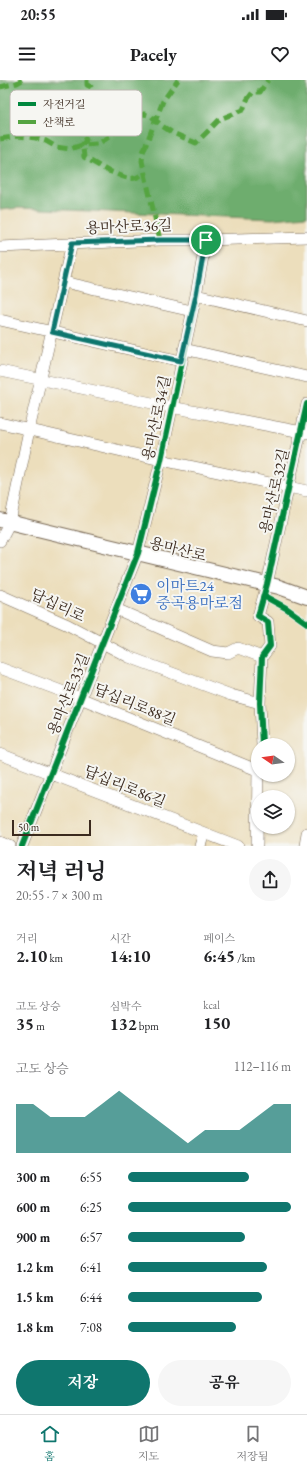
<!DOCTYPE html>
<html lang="ko">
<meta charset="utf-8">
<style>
:root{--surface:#fff;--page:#f6f6f6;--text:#202124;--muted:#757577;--line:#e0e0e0;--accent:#0f766e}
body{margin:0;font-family:"EB Garamond","Noto Serif KR",serif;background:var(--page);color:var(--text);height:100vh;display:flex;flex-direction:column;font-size:15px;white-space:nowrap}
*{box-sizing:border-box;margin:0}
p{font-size:13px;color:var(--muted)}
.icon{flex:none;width:22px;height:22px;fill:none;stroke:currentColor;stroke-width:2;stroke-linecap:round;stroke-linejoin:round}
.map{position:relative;height:766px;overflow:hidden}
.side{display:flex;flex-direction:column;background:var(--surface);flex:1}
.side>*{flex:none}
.needle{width:26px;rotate:283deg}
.buttons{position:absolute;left:251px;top:658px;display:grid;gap:8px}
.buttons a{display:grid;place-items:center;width:44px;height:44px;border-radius:50%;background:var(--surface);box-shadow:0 1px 3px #0004;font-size:20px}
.scale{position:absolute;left:12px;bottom:10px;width:79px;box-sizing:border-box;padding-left:4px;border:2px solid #3b2a1e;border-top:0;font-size:11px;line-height:14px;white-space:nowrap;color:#3b2a1e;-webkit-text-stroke:3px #f6f6f2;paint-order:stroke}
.pin{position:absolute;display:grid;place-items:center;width:34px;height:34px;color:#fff;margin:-17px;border:2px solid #fff;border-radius:50%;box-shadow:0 1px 4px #0007}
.round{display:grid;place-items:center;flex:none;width:42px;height:42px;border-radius:21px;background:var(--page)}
.head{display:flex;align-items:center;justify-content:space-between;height:68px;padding:0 16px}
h1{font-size:22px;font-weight:700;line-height:30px}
.figures{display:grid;grid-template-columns:repeat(3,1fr);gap:6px;height:68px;padding:4px 16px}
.figures div{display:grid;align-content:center}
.figures b{font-size:17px;font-weight:700}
.figures small{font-size:11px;font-weight:400}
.figures p{font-size:11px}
.chart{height:112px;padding:8px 16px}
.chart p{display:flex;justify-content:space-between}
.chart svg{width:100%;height:72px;margin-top:4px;fill:var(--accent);opacity:.7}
.primary-button{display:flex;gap:8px;margin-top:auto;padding:8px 16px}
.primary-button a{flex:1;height:46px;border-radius:24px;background:var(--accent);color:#fff;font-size:16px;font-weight:700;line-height:46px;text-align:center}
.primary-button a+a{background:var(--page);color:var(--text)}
ul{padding:0 16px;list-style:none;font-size:13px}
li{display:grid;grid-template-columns:64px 48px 1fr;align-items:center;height:30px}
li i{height:10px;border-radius:5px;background:var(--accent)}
.status{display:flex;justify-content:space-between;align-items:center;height:28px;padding:0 20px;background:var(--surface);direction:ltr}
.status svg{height:11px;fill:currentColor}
header{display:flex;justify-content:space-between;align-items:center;height:52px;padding:0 16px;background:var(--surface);font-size:18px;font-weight:700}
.tabs{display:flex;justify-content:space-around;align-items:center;height:56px;border-top:1px solid var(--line);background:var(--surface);font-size:11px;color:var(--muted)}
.tabs a{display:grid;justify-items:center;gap:2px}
.tabs .selected{color:var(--accent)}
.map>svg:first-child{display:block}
.forest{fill:#6ead6e;stroke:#546c46}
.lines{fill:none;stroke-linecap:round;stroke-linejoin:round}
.minor-casing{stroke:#796955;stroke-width:12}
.major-casing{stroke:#796955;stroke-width:16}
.minor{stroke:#fff;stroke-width:11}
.major{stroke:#fff;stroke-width:14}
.quiet{stroke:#54a441;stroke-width:5;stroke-dasharray:10 5;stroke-linecap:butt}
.cycleway-casing{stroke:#f6f6f2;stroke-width:8}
.cycleway{stroke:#00873e;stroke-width:6}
.route-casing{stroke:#fff;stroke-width:8}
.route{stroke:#0f766e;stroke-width:5}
.labels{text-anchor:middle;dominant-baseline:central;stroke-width:4;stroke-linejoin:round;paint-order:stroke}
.street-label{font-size:15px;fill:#3b2a1e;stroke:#f6f6f2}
.shop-label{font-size:15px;fill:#366cbe;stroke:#f6f6f2;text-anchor:start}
.key{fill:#f6f6f2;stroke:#beb9b2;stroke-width:1}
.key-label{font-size:11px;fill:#3b2a1e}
</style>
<div class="status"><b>20:55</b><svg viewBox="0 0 49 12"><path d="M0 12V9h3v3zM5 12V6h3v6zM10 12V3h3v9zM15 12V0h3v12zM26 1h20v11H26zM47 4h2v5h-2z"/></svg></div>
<header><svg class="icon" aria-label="menu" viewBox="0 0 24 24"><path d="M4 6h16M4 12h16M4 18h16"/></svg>Pacely<svg class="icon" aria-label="heart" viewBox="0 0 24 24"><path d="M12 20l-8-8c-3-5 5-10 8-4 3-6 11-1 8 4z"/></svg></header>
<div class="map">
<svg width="307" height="766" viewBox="0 0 307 766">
<rect width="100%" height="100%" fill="#f6f6f2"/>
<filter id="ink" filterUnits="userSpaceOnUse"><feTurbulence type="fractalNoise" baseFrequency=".025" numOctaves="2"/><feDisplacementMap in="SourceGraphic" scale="8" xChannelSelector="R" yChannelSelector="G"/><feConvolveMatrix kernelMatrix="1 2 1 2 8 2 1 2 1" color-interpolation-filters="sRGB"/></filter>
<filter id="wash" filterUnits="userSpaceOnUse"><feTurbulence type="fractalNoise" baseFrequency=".012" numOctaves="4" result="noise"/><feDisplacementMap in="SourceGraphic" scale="16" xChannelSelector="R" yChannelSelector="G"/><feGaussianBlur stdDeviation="0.9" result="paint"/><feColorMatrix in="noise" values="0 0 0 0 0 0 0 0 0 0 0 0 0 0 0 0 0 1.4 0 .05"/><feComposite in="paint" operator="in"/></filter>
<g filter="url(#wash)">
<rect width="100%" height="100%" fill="#ecdebc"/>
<path class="forest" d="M0,0H307V136L272,139L19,128L0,130Z"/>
</g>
<g filter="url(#ink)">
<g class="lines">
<g class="minor-casing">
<path id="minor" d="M0,167L160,160H206L307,157
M64,202L192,231
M196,215L307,241
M0,240L181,281
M184,269L307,297
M0,291L171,327L307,353
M0,343L161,380L307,411
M0,461L10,442L29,350L72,163
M0,515L68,545L129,577L231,615L260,623
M116,529L212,571L228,573L238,568L262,577
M0,588L80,618L257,690
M262,665L260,623L262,577L270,566L268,542L258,536L267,504L307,324
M0,674L238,766
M0,762L10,766
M22,766L138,473L161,380L196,215L206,160
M200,766L204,753
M257,766L258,688
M305,766L307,753"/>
</g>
<g class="major-casing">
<path id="major" d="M0,440L279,507L307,517"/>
</g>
<use href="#minor" class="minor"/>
<use href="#major" class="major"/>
<path class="quiet" d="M87,0V5L91,7C94,15 98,22 96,31
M0,7L17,3L22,0
M138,35L136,31L130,29L107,32L96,31L91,33L87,31H83L80,36L77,38C73,52 81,50 86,60L82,65L83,68L84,77L108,91C119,93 129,104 141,95H146
M0,59L18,56L36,58L46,61L56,67L70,69L82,65L97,64L106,59L136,36L144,34L151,36L162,46L173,53L196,63L220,39L243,30L247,20L253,12H260L268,0
M160,160L142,81L143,72L163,21L178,0"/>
<g class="cycleway-casing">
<path id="cycleway" d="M264,516L286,528L307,543
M262,665L260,623L262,577L270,566L268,542L258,536L267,504L307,324
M22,766L138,473L161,380L196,215L206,160"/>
</g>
<use href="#cycleway" class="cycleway"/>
</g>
</g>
<g class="lines" filter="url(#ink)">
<g class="route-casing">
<path id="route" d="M160,160H206L196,215L181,281L52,252L72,163Z"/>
</g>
<use href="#route" class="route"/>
</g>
<defs>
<g id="supermarket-disc" transform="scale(1.15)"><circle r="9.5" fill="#3f7fe0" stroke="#f6f6f2"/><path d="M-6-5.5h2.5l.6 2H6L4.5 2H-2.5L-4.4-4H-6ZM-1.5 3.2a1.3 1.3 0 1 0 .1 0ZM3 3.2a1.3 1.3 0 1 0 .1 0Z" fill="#fff"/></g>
</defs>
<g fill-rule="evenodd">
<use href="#supermarket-disc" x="141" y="514"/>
</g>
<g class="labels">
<g class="street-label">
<text transform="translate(129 146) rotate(-2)">용마산로36길</text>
<text transform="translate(156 338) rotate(-78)">용마산로34길</text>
<text transform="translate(274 411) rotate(-77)">용마산로32길</text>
<text transform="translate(178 469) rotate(14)">용마산로</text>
<text transform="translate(58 525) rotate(25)">답십리로</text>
<text transform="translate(68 614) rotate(-68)">용마산로33길</text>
<text transform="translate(135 624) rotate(22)">답십리로88길</text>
<text transform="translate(125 706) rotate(22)">답십리로86길</text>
</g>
<g class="shop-label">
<text x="156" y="505">이마트24<tspan x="156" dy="17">중곡용마로점</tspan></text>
</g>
</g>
<rect x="10" y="10" width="132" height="46" rx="6" class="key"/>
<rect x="18" y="22" width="18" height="4" fill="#00873e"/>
<rect x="18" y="40" width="18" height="4" fill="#54a441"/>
<g class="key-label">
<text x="43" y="28">자전거길</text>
<text x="43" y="46">산책로</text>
</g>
</svg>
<div class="buttons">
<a><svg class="needle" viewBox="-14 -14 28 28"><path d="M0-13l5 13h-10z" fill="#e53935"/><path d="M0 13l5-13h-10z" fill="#757577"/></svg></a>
<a><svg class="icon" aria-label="layers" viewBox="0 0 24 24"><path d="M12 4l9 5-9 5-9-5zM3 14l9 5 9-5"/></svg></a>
</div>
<div class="scale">50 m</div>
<div class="pin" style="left:206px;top:160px;background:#1e9e55"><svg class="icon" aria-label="arrive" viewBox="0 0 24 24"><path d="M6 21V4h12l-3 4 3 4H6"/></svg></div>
</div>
<section class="side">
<div class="head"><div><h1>저녁 러닝</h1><p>20:55 · 7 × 300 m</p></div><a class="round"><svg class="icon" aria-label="share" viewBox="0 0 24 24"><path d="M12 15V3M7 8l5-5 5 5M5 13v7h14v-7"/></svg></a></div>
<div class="figures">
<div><p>거리</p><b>2.10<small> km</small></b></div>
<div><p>시간</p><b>14:10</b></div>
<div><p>페이스</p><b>6:45<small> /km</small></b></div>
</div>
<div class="figures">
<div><p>고도 상승</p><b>35<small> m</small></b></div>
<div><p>심박수</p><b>132<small> bpm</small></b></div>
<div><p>kcal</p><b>150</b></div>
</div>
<div class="chart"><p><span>고도 상승</span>112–116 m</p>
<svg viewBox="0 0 160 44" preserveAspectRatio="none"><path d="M0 44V14L10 14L20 22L30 22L40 22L50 14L60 6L70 14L80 22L90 30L100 38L110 30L120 30L130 30L140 22L150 14L160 14V44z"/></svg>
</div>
<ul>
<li><b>300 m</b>6:55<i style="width:74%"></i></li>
<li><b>600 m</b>6:25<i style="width:100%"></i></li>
<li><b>900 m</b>6:57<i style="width:72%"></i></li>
<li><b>1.2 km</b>6:41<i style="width:85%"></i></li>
<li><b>1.5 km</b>6:44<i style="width:82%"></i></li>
<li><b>1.8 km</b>7:08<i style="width:66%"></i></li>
</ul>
<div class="primary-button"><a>저장</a><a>공유</a></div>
</section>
<nav class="tabs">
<a class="selected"><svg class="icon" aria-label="home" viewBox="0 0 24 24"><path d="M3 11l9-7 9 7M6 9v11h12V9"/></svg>홈</a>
<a><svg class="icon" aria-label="map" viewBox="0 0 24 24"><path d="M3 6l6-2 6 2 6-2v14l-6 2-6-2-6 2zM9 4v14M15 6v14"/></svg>지도</a>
<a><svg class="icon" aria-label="saved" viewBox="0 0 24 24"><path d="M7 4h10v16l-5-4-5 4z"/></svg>저장됨</a>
</nav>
